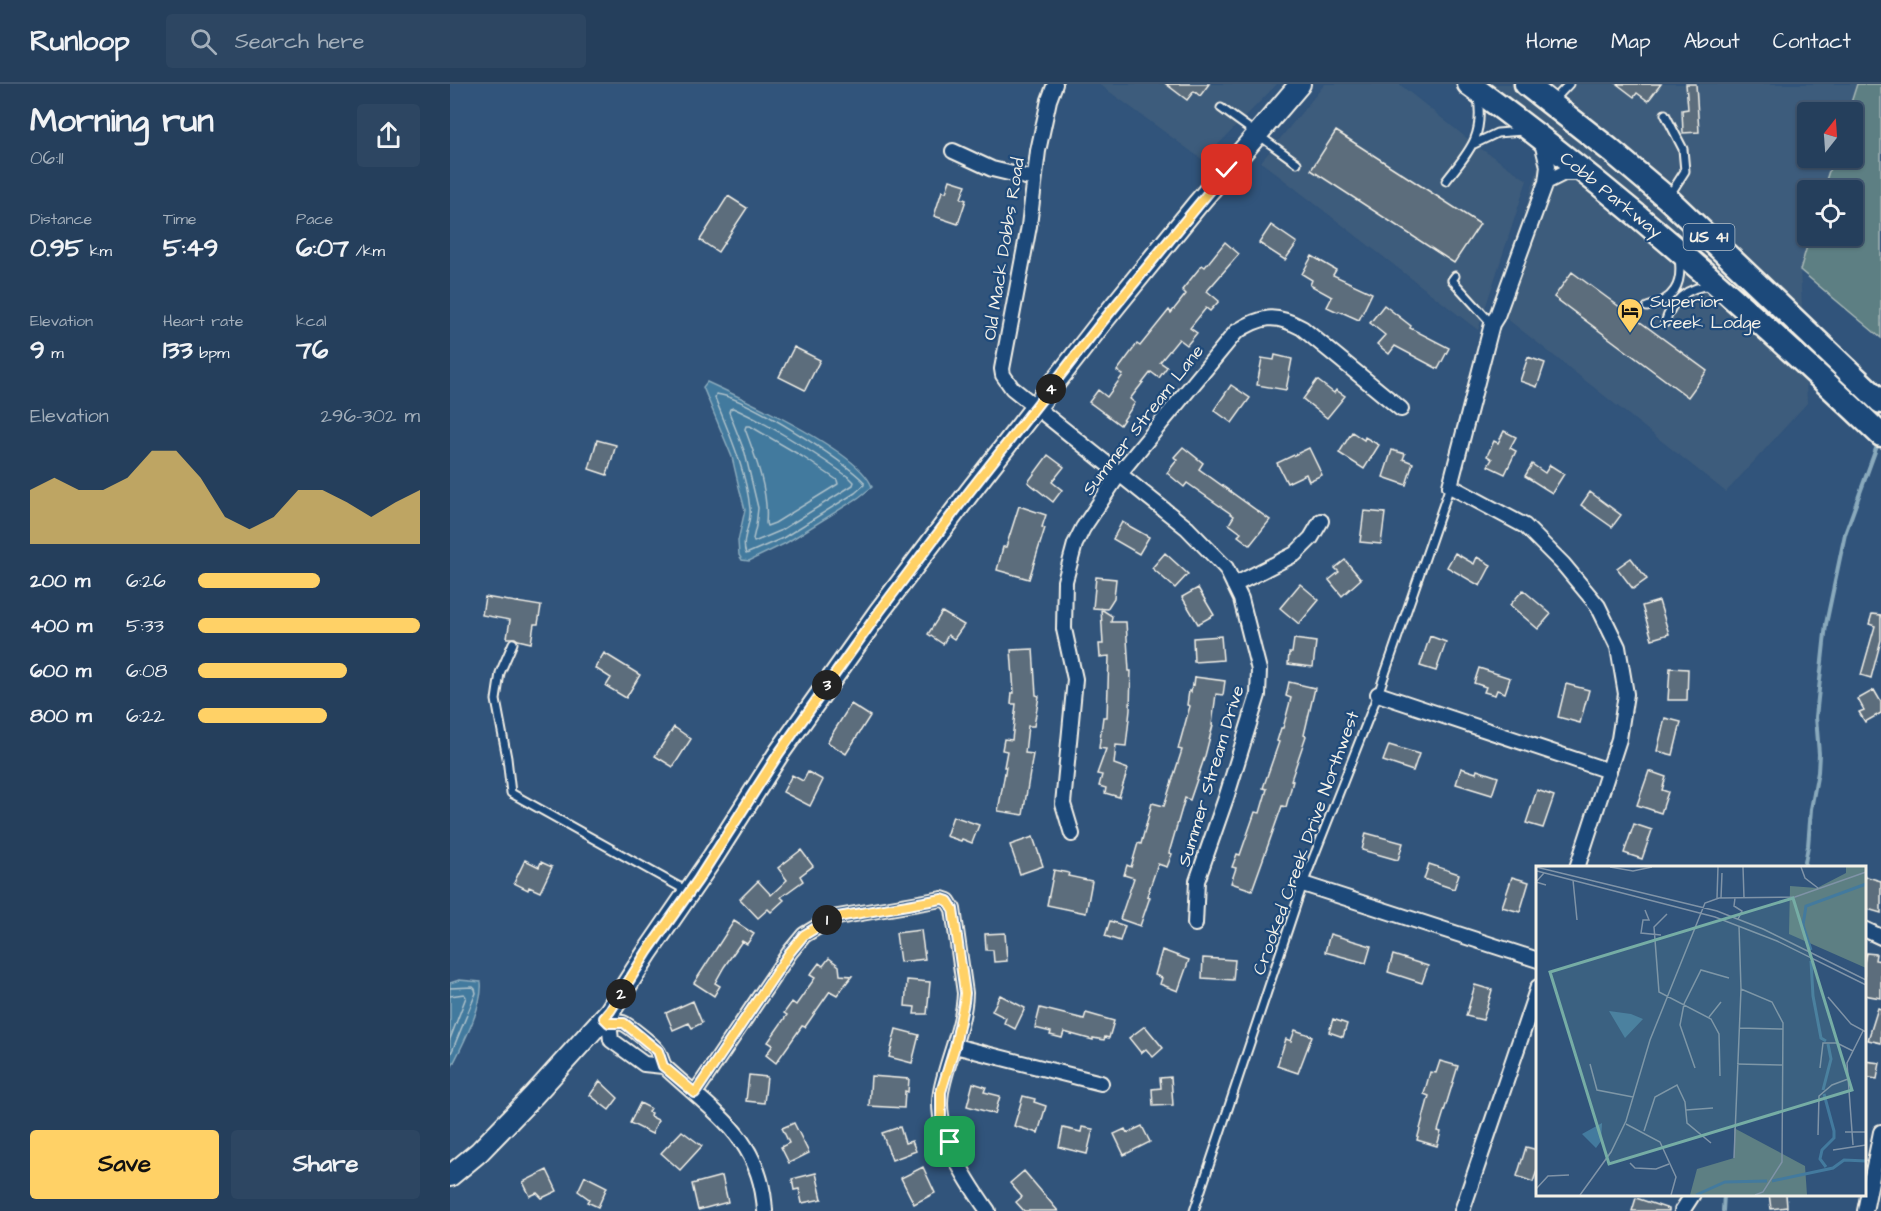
<!DOCTYPE html>
<meta charset="utf-8">
<style>
:root{--surface:#253f5c;--page:#2d4662;--text:#f1f3f6;--muted:#a3afbb;--line:#425872;--accent:#ffd166}
body{margin:0;font-family:"Architects Daughter",sans-serif;background:var(--page);color:var(--text);height:100vh;display:flex;flex-direction:column;font-size:22px;white-space:nowrap}
*{box-sizing:border-box;margin:0}
p{font-size:20px;color:var(--muted)}
.icon{flex:none;width:33px;height:33px;fill:none;stroke:currentColor;stroke-width:2;stroke-linecap:round;stroke-linejoin:round}
.map{position:relative;flex:1;overflow:hidden}
.panel{display:flex;flex-direction:column;background:var(--surface);width:450px}
.panel>*{flex:none}
.needle{width:39px;rotate:17deg}
.controls{position:absolute;left:1347px;top:18px;display:grid;gap:12px}
.controls a{display:grid;place-items:center;width:66px;height:66px;border-radius:6px;background:var(--surface);box-shadow:0 2px 4px #0004,0 0 0 2px var(--line);font-size:30px}
.pin{position:absolute;display:grid;place-items:center;width:51px;height:51px;color:#fff;margin:-26px;border-radius:12px;box-shadow:0 3px 9px #0006}
.km{position:absolute;width:30px;height:30px;margin:-15px;border-radius:50%;background:#222;color:#fff;font-size:16px;line-height:30px;text-align:center}
.round{display:grid;place-items:center;flex:none;width:63px;height:63px;border-radius:6px;background:var(--page)}
.headline{display:flex;align-items:center;justify-content:space-between;height:102px;padding:0 30px}
h1{font-size:33px;font-weight:700;line-height:45px}
.stats{display:grid;grid-template-columns:repeat(3,1fr);gap:9px;height:102px;padding:6px 30px}
.stats div{display:grid;align-content:center}
.stats b{font-size:26px;font-weight:700}
.stats small{font-size:16px;font-weight:400}
.stats p{font-size:16px}
.chart{height:168px;padding:12px 30px}
.chart p{display:flex;justify-content:space-between}
.chart svg{width:100%;height:108px;margin-top:6px;fill:var(--accent);opacity:.7}
.primary-button{display:flex;gap:12px;margin-top:auto;padding:12px 30px}
.primary-button a{flex:1;height:69px;border-radius:6px;background:var(--accent);color:#111;font-size:24px;font-weight:700;line-height:69px;text-align:center}
.primary-button a+a{background:var(--page);color:var(--text)}
ul{padding:0 30px;list-style:none;font-size:20px}
li{display:grid;grid-template-columns:96px 72px 1fr;align-items:center;height:45px}
li i{height:15px;border-radius:8px;background:var(--accent)}
header{display:flex;align-items:center;gap:36px;box-sizing:border-box;height:84px;padding:0 30px;background:var(--surface);border-bottom:2px solid var(--line)}
header strong{font-size:28px}
nav{display:flex;gap:33px;margin-inline-start:auto;font-size:21px}
.search{width:420px;height:54px;background:var(--page);display:flex;align-items:center;gap:15px;box-sizing:border-box;padding:0 21px;border-radius:6px;color:var(--muted);font-size:22px}
main{display:flex;flex:1;min-height:0}
.map>svg:first-child{display:block}
.built{fill:#3e5c7b}
.green{fill:#5d7f83;stroke:#a8b8b6;stroke-width:1.5}
.water{fill:#437a9e;stroke:#8aaabc;stroke-width:1.5}
.lines{fill:none;stroke-linecap:round;stroke-linejoin:round}
.shore{stroke:#adc1ca;stroke-width:1.5}
.stream{stroke:#8aaabc;stroke-width:4}
.building{fill:#5c6d7c;stroke:#f4f1e8;stroke-width:1.5}
.lane-casing{stroke:#f4f1e8;stroke-width:11}
.street-casing{stroke:#f4f1e8;stroke-width:18}
.secondary-casing{stroke:#f4f1e8;stroke-width:24}
.primary-casing{stroke:#f4f1e8;stroke-width:27}
.lane{stroke:#1f4a7a;stroke-width:7}
.street{stroke:#1f4a7a;stroke-width:14}
.secondary{stroke:#1f4a7a;stroke-width:20}
.primary{stroke:#1f4a7a;stroke-width:22}
.route-casing{stroke:#fff;stroke-width:12}
.route{stroke:#ffd166;stroke-width:8}
.labels{text-anchor:middle;dominant-baseline:central;stroke-width:4.5;stroke-linejoin:round;paint-order:stroke}
.shield{fill:#1f4a7a;stroke:#b4bfc7;stroke-width:1.5}
.shield-label{font-size:16px;font-weight:bold;fill:#f4f1e8}
.street-label{font-size:18px;fill:#f4f1e8;stroke:#1f4a7a}
.poi-label{font-size:18px;fill:#f4f1e8;stroke:#1f4a7a;text-anchor:start}
.inset-river{fill:none;stroke:#437a9e;stroke-width:3}
.inset-road{fill:none;stroke:#7f93a7;stroke-width:1.5}
.view{fill:#76ada5;fill-opacity:0.15;stroke:#76ada5;stroke-width:3}
.inset-edge{fill:none;stroke:#f4f1e8;stroke-width:3}
</style>
<header>
<strong>Runloop</strong>
<div class="search"><svg class="icon" aria-label="search" viewBox="0 0 24 24"><circle cx="10" cy="10" r="6"/><path d="M15 15l6 6"/></svg>Search here</div>
<nav><a>Home</a><a>Map</a><a>About</a><a>Contact</a></nav>
</header>
<main>
<section class="panel">
<div class="headline"><div><h1>Morning run</h1><p>06:11</p></div><a class="round"><svg class="icon" aria-label="share" viewBox="0 0 24 24"><path d="M12 15V3M7 8l5-5 5 5M5 13v7h14v-7"/></svg></a></div>
<div class="stats">
<div><p>Distance</p><b>0.95<small> km</small></b></div>
<div><p>Time</p><b>5:49</b></div>
<div><p>Pace</p><b>6:07<small> /km</small></b></div>
</div>
<div class="stats">
<div><p>Elevation</p><b>9<small> m</small></b></div>
<div><p>Heart rate</p><b>133<small> bpm</small></b></div>
<div><p>kcal</p><b>76</b></div>
</div>
<div class="chart"><p><span>Elevation</span>296–302 m</p>
<svg viewBox="0 0 160 44" preserveAspectRatio="none"><path d="M0 44V22L10 17L20 22L30 22L40 17L50 6L60 6L70 17L80 33L90 38L100 33L110 22L120 22L130 27L140 33L150 27L160 22V44z"/></svg>
</div>
<ul>
<li><b>200 m</b>6:26<i style="width:55%"></i></li>
<li><b>400 m</b>5:33<i style="width:100%"></i></li>
<li><b>600 m</b>6:08<i style="width:67%"></i></li>
<li><b>800 m</b>6:22<i style="width:58%"></i></li>
</ul>
<div class="primary-button"><a>Save</a><a>Share</a></div>
</section>
<div class="map">
<svg width="1431" height="1127" viewBox="0 0 1431 1127">
<rect width="100%" height="100%" fill="#31547b"/>
<filter id="ink" filterUnits="userSpaceOnUse"><feTurbulence type="fractalNoise" baseFrequency=".0167" numOctaves="2"/><feDisplacementMap in="SourceGraphic" scale="12" xChannelSelector="R" yChannelSelector="G"/><feConvolveMatrix kernelMatrix="1 2 1 2 8 2 1 2 1" color-interpolation-filters="sRGB"/></filter>
<g filter="url(#ink)">
<path class="built" d="M649,0H827L753,76Z
M875,0H949L1024,60L1077,96L1028,246L811,78Z
M1041,0H1407L1398,28H1358V74H1383L1373,106H1358V152H1360L1350,186L1357,319L1276,408L1046,226L1100,42L1062,18Z"/>
<path class="green" d="M1407,0H1431V254L1350,186L1360,152H1402V106H1373L1383,74H1402V28H1398Z"/>
<path class="water" d="M257,298C292,314 411,369 422,403L408,414L336,459L299,477L292,476L289,471L288,457L295,426L289,403L282,373L253,303Z
M9,896L31,898C34,921 11,964 0,986V899Z"/>
<g class="lines">
<path class="shore" d="M266,310C295,313 394,376 414,398V401L405,409L333,454L296,470C290,455 302,440 300,425C296,386 279,349 265,314Z
M283,324C325,343 363,368 400,394L404,398L403,401L330,447L304,458L303,455L306,442L308,424L295,369L279,328L280,325Z
M296,342H300L353,373L387,396L388,400L325,439L317,442L316,439C319,409 306,374 295,345Z
M0,904L23,903L25,905L26,909L0,972
M0,912L14,910L16,913L0,955"/>
<path class="stream" d="M1354,784L1358,762L1361,725L1368,688L1369,670L1366,633L1376,540L1395,450L1427,362
M1273,1127L1274,1110"/>
</g>
<path class="building" d="M716,0H759L750,12L744,7L737,16Z
M1167,0H1211L1198,17L1187,9L1184,13Z
M1236,0H1246L1249,48L1233,49L1232,26L1238,25Z
M886,47L1030,140L1004,179L861,86Z
M500,96L516,101L511,114L516,116L508,140L484,132L492,107L496,108Z
M278,112L297,124L268,168L250,156Z
M821,141L847,159L835,176L809,159Z
M775,158L789,170L757,207L769,217L760,227L756,224L740,244L747,249L737,261L729,255L710,278L717,283L709,294L701,288L680,315L685,319L670,341L639,318L648,306L657,313L673,291L667,287L687,260L690,262L719,226L721,229L736,210L732,206L752,181L755,183Z
M862,172L886,186L883,191L922,209L909,236L889,227L888,228L877,223L882,213L860,201L862,196L852,190Z
M1122,188L1257,287L1238,313L1104,213Z
M934,221L961,242L960,244L999,264L988,285L945,262L939,270L927,260L935,251L920,239Z
M344,263L370,276L355,306L329,293Z
M825,271L842,275L836,306L807,301L812,274L824,276Z
M1078,273L1095,279L1087,303L1070,297Z
M867,296L884,309L886,306L895,312L877,334L853,315Z
M781,301L800,314L782,339L764,326Z
M1054,347L1066,353L1060,364L1066,367L1055,390L1038,382L1042,375L1037,372L1044,357L1048,359Z
M902,348L914,356L915,353L929,361L914,385L889,369Z
M147,356L166,361L157,391L139,385Z
M733,363L753,379L749,385L820,436L800,461L788,452L791,449L779,440L784,432L737,399L734,403L717,389L727,376L724,373Z
M859,364L872,391L859,397L856,390L837,399L827,379Z
M942,366L955,370L953,375L963,379L956,401L933,393Z
M598,371L614,383L602,398L612,406L603,418L578,398Z
M1082,380L1095,389L1100,381L1114,390L1102,409L1075,392Z
M1140,408L1171,431L1162,443L1131,421Z
M569,422L596,431L592,443L595,444L579,495L547,486L553,463H556Z
M914,427L935,429L931,460L910,458Z
M672,438L699,453L689,470L663,455Z
M715,469L738,490L725,504L702,484Z
M1005,469L1024,480L1027,473L1041,481L1030,502L997,483Z
M1181,474L1197,495L1183,505L1167,484Z
M895,476L911,495L892,512L879,496L889,488L885,484Z
M646,493L666,495L664,514L657,525L643,524Z
M850,500L869,516L849,540L830,524Z
M748,504L764,531L748,540L732,513Z
M1073,506L1101,530L1088,545L1060,521Z
M35,513L91,522L88,540H84L81,559L68,556L65,554H57L60,536L32,531Z
M1209,517L1219,550L1202,555L1192,522Z
M651,525L662,532L661,538H676L679,587H681L680,626L676,662L666,661L664,680L678,685L669,713L655,709L656,704L649,702L652,691L647,690L656,665L649,664L653,633H657L659,572L650,573L649,560H653Z
M492,528L514,541L504,555L498,551L493,560L478,550Z
M1422,530L1431,531V556L1421,594L1411,591L1425,542L1419,540Z
M771,552L773,576L744,578L743,554Z
M980,552L996,558L986,587L970,582Z
M844,555L866,558L863,583L838,580L839,569H842Z
M583,565L586,611L589,612L584,642H578L575,669L583,670L573,731L548,727L556,683H554L557,667L552,666L554,655L562,656L566,620H561L562,609H564L561,566Z
M154,569L190,591L176,614L156,602L161,594L145,584Z
M1029,584L1060,594L1055,609L1047,606L1045,611L1034,608L1036,603L1024,599Z
M1220,584L1238,585L1237,616H1218Z
M745,593L775,597L773,611L766,610L762,641H763L755,672L740,716L735,714L719,769L722,770L717,783L708,780L697,812L700,813L690,842L670,835L684,794L674,791L677,781L681,783L688,759L691,760L702,719L714,722L732,666L728,665L740,622L737,621L739,607L741,608L742,600L744,601Z
M839,598L865,604L854,651L856,652L841,696L843,697L836,723L832,722L802,806L781,799L786,784L782,783L787,770L790,771L805,728L810,729L817,705L813,704L829,658L827,657L831,644H833L841,614L836,612Z
M1116,600L1139,606L1130,639L1108,633Z
M1424,606L1431,618V629L1415,638L1409,628L1414,626L1408,615Z
M401,620L420,632L396,670L377,658Z
M1215,634L1231,638L1223,671L1207,667Z
M224,643L241,655L223,683L205,672Z
M939,661L969,670L963,687L933,677Z
M1011,684L1026,689L1027,686L1048,693L1042,711L1006,700Z
M1199,687L1216,693L1212,706L1218,708L1211,729L1187,721Z
M358,688L373,696L360,722L333,708L342,691L353,697Z
M1087,706L1104,712L1093,744L1076,739Z
M503,732L529,741L522,759L512,755L511,757L496,752Z
M1184,740L1202,746L1192,775L1174,769Z
M916,749L953,759L948,776L912,766Z
M583,753L593,782L570,790L560,761Z
M351,766L363,782L350,792L353,797L331,813L334,816L321,828L318,825L308,834L290,815L308,797L321,811L337,796L328,784Z
M75,776L89,783L91,778L102,783L90,808L79,803L78,806L64,799Z
M979,780L1009,790L1004,805L974,795Z
M604,786L619,789L618,792L642,797L636,829L597,821Z
M1414,792L1431,797V829L1414,824Z
M1062,793L1079,798L1070,828L1052,823Z
M284,837L304,850L297,860L292,857L274,883L265,899L270,902L264,912L244,899Z
M660,837L675,842L670,857L655,852Z
M471,846L475,875L450,878L446,849Z
M555,849L557,877L544,878L543,866H536L535,850Z
M880,850L921,862L916,879L875,868Z
M712,866L739,876L728,907L710,900L712,894L705,891Z
M1416,869L1426,870L1425,876L1431,877V914L1414,911V879Z
M943,871L978,882L972,899L938,888Z
M379,874L389,882L390,891L402,892L387,911L380,907L355,943L352,942L326,979L316,971L323,961L318,958L337,931L334,929L342,918L346,921L365,894L360,891L369,879L373,882Z
M753,874L785,876L783,896L752,894Z
M457,896L480,898L477,930H464L465,923L455,922Z
M1025,901L1042,906L1033,936L1016,932Z
M550,911L575,924L565,945L554,939L556,934L542,927Z
M243,917L252,939L242,944L239,939L223,946L216,929Z
M590,924L634,935L636,929L664,937L659,954L655,953L654,956L643,954V956L614,948L612,954L600,951L601,948L585,944Z
M1428,924L1431,925V959L1418,956Z
M883,935L897,940L893,953L879,948Z
M695,942L713,964L703,973L696,965L691,969L679,954Z
M446,945L469,951L462,979L439,973Z
M845,946L862,952L848,989L827,982L836,955L841,957Z
M990,977L1008,982L988,1047L991,1048L987,1062L967,1056L979,1012L974,1010L980,988L986,989Z
M1414,977L1430,979L1427,995L1414,993Z
M299,991L317,993L314,1019L296,1017Z
M421,992L459,995L458,1008L455,1007L454,1024L419,1022Z
M721,993L723,1021L703,1022L702,1005L711,1004L710,994Z
M150,997L168,1014L159,1026L140,1011Z
M523,999L536,1003L534,1008L550,1012L545,1030L517,1022Z
M573,1012L585,1015L584,1018L596,1022L588,1049L564,1042Z
M190,1019L200,1024L198,1028L201,1029L200,1032L208,1036L202,1050L180,1039Z
M344,1039L359,1069L339,1079L331,1063L339,1059L332,1044Z
M692,1042L700,1058L674,1071L664,1050L675,1045L677,1049Z
M450,1043L455,1059L462,1057L466,1067L442,1076L432,1049Z
M632,1043L643,1045L637,1070L609,1063L613,1044L631,1048Z
M232,1047L252,1062L230,1086L211,1069Z
M1076,1063L1088,1066V1084L1083,1098L1067,1092Z
M473,1083L485,1109L464,1120L451,1094Z
M97,1086L107,1107L92,1114L87,1109L80,1112L73,1098Z
M574,1087L608,1127H574L566,1118L572,1113L560,1099Z
M366,1089L372,1115L352,1119L349,1105L344,1106L342,1095Z
M135,1092L157,1103L148,1123L137,1118L139,1115L128,1107Z
M272,1092L278,1118L248,1126L242,1100Z
M1319,1110H1336L1337,1123L1321,1125Z
M1186,1114L1219,1125V1127H1182Z"/>
<g class="lines">
<g class="lane-casing">
<path id="lane" d="M1103,17L1119,0
M771,24L847,79
M1215,30L1233,65L1235,87L1219,112
M1024,60L1047,49L1073,47
M996,97C1019,67 1034,54 1028,14
M1005,192L1002,196L1042,240
M1197,223C1224,216 1233,201 1229,174
M1215,239C1221,218 1237,202 1260,202
M63,559L50,589L46,616L57,674L61,709L237,807
M744,1127L853,800L928,610L1000,402"/>
</g>
<g class="street-casing">
<path id="street" d="M605,0L599,16L588,67L579,142L552,285L553,291L562,304L737,444L776,484L791,515L809,586L808,611L777,711L747,797L745,840
M1091,55L1098,82L1096,98L1047,232L1042,240L1000,402L1075,442L1113,480L1148,522L1168,563L1176,610L1169,655L1127,784
M503,67L542,85L584,95
M1096,98L1114,89H1134
M784,501L845,470L861,454L871,437
M928,610L1159,687
M622,750L613,720L625,595L614,545L615,497L625,460L633,444L669,390L786,248C811,232 825,229 852,244L951,325
M853,800L1088,876
M1414,845L1431,853
M154,934L159,939L161,956L194,980L213,982
M159,939C163,939 169,938 173,939C178,941 206,963 208,968C212,974 211,980 216,984C264,1029 311,1054 315,1127
M505,962L651,999
M245,1009L340,868L354,851L382,834L492,815L498,817L503,825L515,909C514,943 497,975 491,1008C484,1047 516,1096 538,1127
M1012,1127L1088,903
M1232,1127L1243,1110
M1415,1127L1431,1048"/>
</g>
<g class="secondary-casing">
<path id="secondary" d="M0,1092L29,1068L84,1011L160,927L197,869L263,773L329,669L429,528L519,409L652,238L746,122L850,0"/>
</g>
<g class="primary-casing">
<path id="primary" d="M1019,0C1165,106 1300,226 1431,351
M1076,0L1159,65L1217,114L1431,318"/>
</g>
<use href="#lane" class="lane"/>
<use href="#street" class="street"/>
<use href="#secondary" class="secondary"/>
<use href="#primary" class="primary"/>
</g>
</g>
<g class="lines" filter="url(#ink)">
<g class="route-casing">
<path id="route" d="M500,1058L491,1035V1008L505,962L514,918L515,909L503,825L498,817L492,815L382,834L354,851L340,868L245,1009L213,982L208,967L174,939H159L154,934L160,927L197,868L248,796L329,669L429,528L519,408L652,238L777,86"/>
</g>
<use href="#route" class="route"/>
</g>
<defs>
<g id="hotel-pin" transform="scale(1.35)"><path d="M0 17L-7.5 6A9.5 9.5 0 1 1 7.5 6Z" fill="#ffd166" stroke="#1f4a7a"/><path d="M-6-4.5h1.5V1H6V5H4.5V3h-9V5H-6ZM-4 0a1.8 1.8 0 1 1 3.6 0ZM.5 0V-2.5h3Q6-2.5 6 0Z" fill="#111"/></g>
</defs>
<g fill-rule="evenodd">
<use href="#hotel-pin" x="1180" y="227"/>
</g>
<g class="labels">
<rect class="shield" x="1233.5" y="140" width="51" height="26" rx="4.5"/>
<g class="shield-label">
<text x="1259" y="153">US 41</text>
</g>
<g class="street-label">
<text transform="translate(1161 111) rotate(39)">Cobb Parkway</text>
<text transform="translate(554 165) rotate(-81)">Old Mack Dobbs Road</text>
<text transform="translate(693 336) rotate(-52)">Summer Stream Lane</text>
<text transform="translate(761 692) rotate(-73)">Summer Stream Drive</text>
<text transform="translate(856 759) rotate(-70)">Crooked Creek Drive Northwest</text>
</g>
<g class="poi-label">
<text x="1200" y="217">Superior<tspan x="1200" dy="21">Creek Lodge</tspan></text>
</g>
</g>
<g transform="translate(1086 782)">
<rect width="330" height="330" fill="#31547b"/>
<path d="M310,1H330V102L253,68L254,20L281,22L310,7ZM198,262L269,300L271,329H154L161,303L198,292Z" fill="#5d7f83"/>
<path d="M73,145L95,148L107,153L89,172ZM66,257L65,275L60,282L46,268Z" fill="#437a9e"/>
<path class="inset-river" d="M275,84L267,59L270,40L330,18M275,95L277,130L285,172L290,175M287,224L295,193L292,178M288,228L298,265V272L286,284L284,293L290,301M236,315L297,302L308,294L330,295M160,329L189,316L231,315"/>
<path class="inset-road" d="M0,1L181,45L227,63L330,114M74,1L97,5L116,1M207,1L208,32M265,1L269,12L282,22M1,5L179,51L241,75L330,119M8,7L0,16L10,19M37,14L41,54M181,32L182,1M185,32L186,7M199,32L198,40L206,45L202,53M109,44L113,54H107L105,67L125,69M131,48L118,61L123,126L175,153L183,168L184,210M205,123L236,136L247,157L246,296L227,326L219,329M292,131L315,158L330,166M173,151L185,136M203,162L247,163M54,198L61,224L97,231M201,198L246,199M159,202L144,159L148,138L165,104L193,112M284,202L287,177H301L317,185M150,244L177,242M90,258L124,276L140,311L135,329M108,265L119,231L141,219L149,236L151,257L175,277M309,266H330M282,269L283,230L296,219L312,213M317,279L311,197L327,165M297,284L330,279M198,292L205,123L203,60M94,297L99,302L120,303L133,298M0,323L12,310L33,309M44,329L75,286L90,255L114,174L169,37L183,32L259,31L330,6"/>
<path class="view" d="M257,32L316,224L73,298L14,106Z"/>
<rect width="330" height="330" class="inset-edge"/>
</g>
</svg>
<div class="controls">
<a><svg class="needle" viewBox="-14 -14 28 28"><path d="M0-13l5 13h-10z" fill="#e53935"/><path d="M0 13l5-13h-10z" fill="#a3afbb"/></svg></a>
<a><svg class="icon" aria-label="locate" viewBox="0 0 24 24"><circle cx="12" cy="12" r="6"/><path d="M12 2v4M12 18v4M2 12h4M18 12h4"/></svg></a>
</div>
<div class="pin" style="left:500px;top:1058px;background:#1e9e55"><svg class="icon" aria-label="arrive" viewBox="0 0 24 24"><path d="M6 21V4h12l-3 4 3 4H6"/></svg></div>
<div class="pin" style="left:777px;top:86px;background:#d93025"><svg class="icon" aria-label="check" viewBox="0 0 24 24"><path d="M5 12l5 5 9-10"/></svg></div>
<b class="km" style="left:377px;top:836px">1</b>
<b class="km" style="left:171px;top:910px">2</b>
<b class="km" style="left:377px;top:601px">3</b>
<b class="km" style="left:601px;top:305px">4</b>
</div>
</main>
